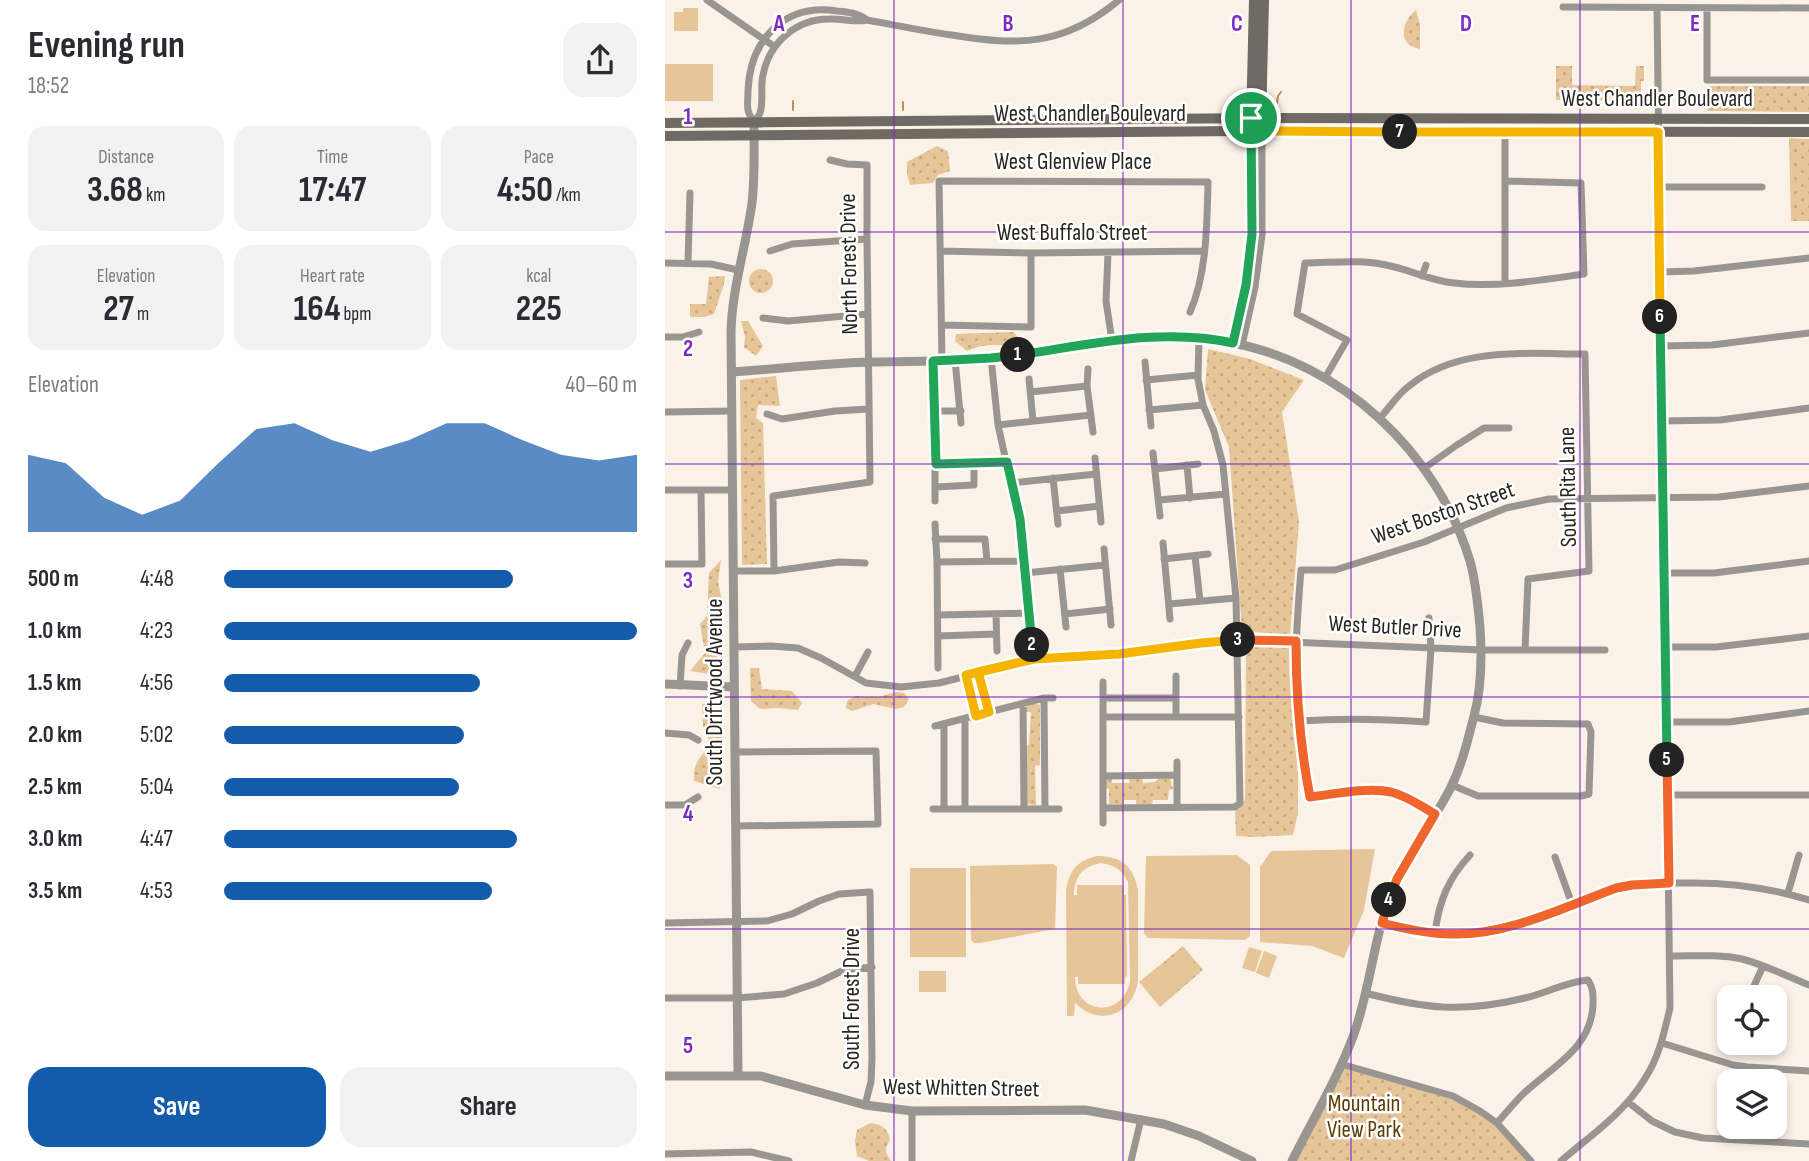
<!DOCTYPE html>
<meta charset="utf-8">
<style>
:root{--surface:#fff;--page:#f2f2f3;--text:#2b2b33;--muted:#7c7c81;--accent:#135cac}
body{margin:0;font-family:"Sofia Sans Condensed",sans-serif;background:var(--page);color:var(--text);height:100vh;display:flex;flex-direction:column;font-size:26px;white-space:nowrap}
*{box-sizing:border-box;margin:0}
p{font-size:23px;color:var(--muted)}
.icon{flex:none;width:38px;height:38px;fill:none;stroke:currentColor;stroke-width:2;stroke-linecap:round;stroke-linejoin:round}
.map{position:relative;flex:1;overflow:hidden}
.panel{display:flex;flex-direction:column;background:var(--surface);width:665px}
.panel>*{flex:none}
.controls{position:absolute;left:1052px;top:985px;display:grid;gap:14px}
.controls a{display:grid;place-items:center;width:70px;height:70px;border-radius:14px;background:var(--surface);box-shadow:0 4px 10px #0003;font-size:35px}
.pin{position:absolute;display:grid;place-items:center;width:60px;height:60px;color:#fff;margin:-30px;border:4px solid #fff;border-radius:50%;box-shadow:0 2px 7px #0007}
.km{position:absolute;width:35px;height:35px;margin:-18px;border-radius:50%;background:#222;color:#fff;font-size:19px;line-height:35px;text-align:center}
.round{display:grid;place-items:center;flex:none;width:74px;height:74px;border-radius:21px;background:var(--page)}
.summary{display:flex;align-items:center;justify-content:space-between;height:119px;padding:0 28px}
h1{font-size:38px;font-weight:700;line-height:52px}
.metrics{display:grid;grid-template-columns:repeat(3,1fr);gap:10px;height:119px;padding:7px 28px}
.metrics div{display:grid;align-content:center;border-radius:18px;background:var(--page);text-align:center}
.metrics b{font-size:35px;font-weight:700}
.metrics small{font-size:19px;font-weight:400}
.metrics p{font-size:19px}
.chart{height:196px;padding:14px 28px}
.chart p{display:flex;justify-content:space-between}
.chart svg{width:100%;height:126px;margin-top:7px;fill:var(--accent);opacity:.7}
.cta{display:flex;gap:14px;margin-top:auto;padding:14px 28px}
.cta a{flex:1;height:80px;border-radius:21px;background:var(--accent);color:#fff;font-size:28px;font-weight:700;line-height:80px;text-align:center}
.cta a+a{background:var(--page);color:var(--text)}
ul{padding:0 28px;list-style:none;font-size:23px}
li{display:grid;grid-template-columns:112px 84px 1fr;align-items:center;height:52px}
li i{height:18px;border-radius:9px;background:var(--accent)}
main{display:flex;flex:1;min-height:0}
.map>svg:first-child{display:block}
.grass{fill:url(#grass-dots)}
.pitch{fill:#e6c599;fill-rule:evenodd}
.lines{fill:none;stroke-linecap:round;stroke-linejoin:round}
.stream{stroke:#c1924e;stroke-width:2}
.minor{stroke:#999692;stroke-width:7}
.tertiary{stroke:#999692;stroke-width:9}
.secondary{stroke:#6f6a64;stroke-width:10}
.split-1-casing{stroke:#fff;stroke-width:14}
.split-2-casing{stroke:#fff;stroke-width:14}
.split-3-casing{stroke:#fff;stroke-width:14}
.split-4-casing{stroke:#fff;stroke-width:14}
.split-5-casing{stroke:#fff;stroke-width:14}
.split-6-casing{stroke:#fff;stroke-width:14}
.split-7-casing{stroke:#fff;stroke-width:14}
.split-8-casing{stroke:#fff;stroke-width:14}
.split-1{stroke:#22a559;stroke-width:9}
.split-2{stroke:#22a559;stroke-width:9}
.split-3{stroke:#f5b400;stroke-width:9}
.split-4{stroke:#f0652b;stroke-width:9}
.split-5{stroke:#f0652b;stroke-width:9}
.split-6{stroke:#22a559;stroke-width:9}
.split-7{stroke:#f5b400;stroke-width:9}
.split-8{stroke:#f5b400;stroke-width:9}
.grid{fill:none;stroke:#7b2cbf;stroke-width:2;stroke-opacity:0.55}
.labels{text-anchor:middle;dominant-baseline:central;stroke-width:5;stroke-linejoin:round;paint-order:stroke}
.street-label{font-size:23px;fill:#292622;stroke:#fff}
.park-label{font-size:23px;fill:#5b3b01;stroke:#fff}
.grid-label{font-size:23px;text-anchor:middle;font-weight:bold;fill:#7b2cbf;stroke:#fff;stroke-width:5;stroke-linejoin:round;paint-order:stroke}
</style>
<main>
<section class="panel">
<div class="summary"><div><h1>Evening run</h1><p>18:52</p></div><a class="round"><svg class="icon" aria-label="share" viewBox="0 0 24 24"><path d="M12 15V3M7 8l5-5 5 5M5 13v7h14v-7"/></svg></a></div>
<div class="metrics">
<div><p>Distance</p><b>3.68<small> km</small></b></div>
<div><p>Time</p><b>17:47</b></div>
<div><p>Pace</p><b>4:50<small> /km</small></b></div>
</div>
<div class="metrics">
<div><p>Elevation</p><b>27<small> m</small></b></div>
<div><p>Heart rate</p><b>164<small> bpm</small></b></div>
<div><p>kcal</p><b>225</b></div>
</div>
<div class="chart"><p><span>Elevation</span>40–60 m</p>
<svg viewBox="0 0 160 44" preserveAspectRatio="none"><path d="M0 44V17L10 20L20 32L30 38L40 33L50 20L60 8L70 6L80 12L90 16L100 12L110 6L120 6L130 12L140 17L150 19L160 17V44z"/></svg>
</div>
<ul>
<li><b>500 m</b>4:48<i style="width:70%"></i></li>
<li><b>1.0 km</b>4:23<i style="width:100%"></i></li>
<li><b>1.5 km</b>4:56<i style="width:62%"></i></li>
<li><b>2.0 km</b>5:02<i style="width:58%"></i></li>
<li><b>2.5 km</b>5:04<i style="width:57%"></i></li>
<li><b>3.0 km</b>4:47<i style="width:71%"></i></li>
<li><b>3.5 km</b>4:53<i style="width:65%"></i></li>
</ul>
<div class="cta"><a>Save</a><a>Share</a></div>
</section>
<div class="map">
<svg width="1144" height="1161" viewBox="0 0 1144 1161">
<defs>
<pattern id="grass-dots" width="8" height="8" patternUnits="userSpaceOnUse" patternTransform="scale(1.75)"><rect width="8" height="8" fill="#e6c599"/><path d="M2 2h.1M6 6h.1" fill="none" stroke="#c5a984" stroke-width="1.8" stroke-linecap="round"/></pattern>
</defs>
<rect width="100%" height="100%" fill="#fbf2e7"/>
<path class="grass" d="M751,10L755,24V49C732,45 736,22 751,10Z
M891,66H907V85L970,86L971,66H979V81H976V95H957V101L891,100Z
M1044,86H1144V112L1042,111Z
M1124,138L1144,139V221H1126Z
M272,146L283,151L285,171L273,175L268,183L245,185L242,174V162Z
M84 281a12 12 0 1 1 24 0a12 12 0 1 1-24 0Z
M60,276L59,284L49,314L39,317H25V304H41L44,277Z
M76,321H83L98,346L91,356L79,347L80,337Z
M348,332L353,337L350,347C334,344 317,344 302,351L290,341L291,334Z
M543,349L585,359L639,380L617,412L634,522L625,635L577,631L564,447L540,390Z
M111,376L115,406L93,405L91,418L98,423L102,564L77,565L75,380Z
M56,560L53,582L58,605L55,652L44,674L25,671L40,653L35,624L42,616L44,573Z
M581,646L624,648L633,776V813L628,835L588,837L571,836L570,811L580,800Z
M85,668H94L97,689L127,691L137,703L133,710L114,708L95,709L86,701Z
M231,692L239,693L244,699L239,707L231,709L208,704L187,711L181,708L182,701L190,696L213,697Z
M51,700L58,746L53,768L55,789L29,781C28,763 34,758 46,745L38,726L37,704Z
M367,703L375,705V765L370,766L371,806L360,803L361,746L364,745L366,712H360L361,707Z
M444,777L447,779V783H464L465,778H477L478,783L490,782L494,778H505L508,789L504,790L503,800H488L487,805L471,804V800H459V804H444V789L439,788V782Z
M518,946L538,970L495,1007L474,982Z
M676,1064L788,1096L815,1111L866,1161H627Z
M205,1123C216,1124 223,1128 225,1140C219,1149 220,1152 226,1161H204L192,1156L190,1141L192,1130Z"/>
<path class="pitch" d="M18,8H33V31H9V12H18Z
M0,64H48V101H0Z
M710,849L699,910L679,958L647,946L595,942V867L606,851Z
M572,855L585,865V936L580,940L483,938L479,933L481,856Z
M431,856C456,856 468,865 473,890V980C469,1014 436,1028 410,1003L409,1016H402L401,890C405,870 411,862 431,856ZM436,863C450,865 457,870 463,882L465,981C458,1019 410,1015 410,977H413V984H460V977L462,976L461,895H459V885H412V895H409C409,877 418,866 436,863Z
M388,864L392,867L390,929L315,943H309L306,940L305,866Z
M245,868H301V957H245Z
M584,947L597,951L590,972L577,968Z
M518,949L526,959L525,961L527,960L536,970L495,1005L486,995L487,993L485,994L476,983L496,966L505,977L504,979L506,978L510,982L507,977L508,975L506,976L497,966Z
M599,951L612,956L604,978L591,973Z
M254,971H281V992H254Z"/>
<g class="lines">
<path class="stream" d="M128,101V110
M238,102V110
M611,110L613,96L616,92"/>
<path class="minor" d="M42,0L110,47
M898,7L1144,8
M1042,8V80H1144
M202,20C193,13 183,12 172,11C119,3 85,40 83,91C83,105 80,110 89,122C91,119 94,116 95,113C99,102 95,86 98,75C104,43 131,19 164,19C177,18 189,23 202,20C230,25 259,31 287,35C354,46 399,46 454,0
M840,132V283
M993,187H1097
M105,251L127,244L202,239
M276,251L366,253L539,251
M443,253L441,301L447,341
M23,262L25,193
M0,263L46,264L73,270
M994,272L1029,271L1144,258
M757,276L761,265
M98,318L123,321L203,314
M277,325L366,327V253
M0,337H18L34,332
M995,346L1047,345L1144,333
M326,358L333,425L354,519L369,659
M290,360L296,423
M268,361L270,411V501
M277,361L274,181L543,182C542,223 542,274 525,312
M480,362L486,426
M423,369L422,386L428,432
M660,378L682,340L632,314L640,263C666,263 695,259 721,265C744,269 765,281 789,283C831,288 877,280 919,274L916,183L841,181
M364,379L368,421
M481,380L533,375
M365,392L422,386
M484,410L538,405
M270,411H296
M0,412L67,411
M102,414L117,419L170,411L204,409
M715,418C724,408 733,394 744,386C793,346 861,354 920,354L924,571L863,579L860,650
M997,421L1055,420L1144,408
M333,425L426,415
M488,453L495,516
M430,458L436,522
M271,464L342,462
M522,465L525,498
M490,469L533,464
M758,469L792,445L819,428H844
M388,478L393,524
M347,483L431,474
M270,487L309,485V463
M0,490H68
M494,500L561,494
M392,511L434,506
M270,524L272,562L273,668
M270,539H320L322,561
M498,543L505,619
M439,549L446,625
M530,556L535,601
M499,559L543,554
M272,562L359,561
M0,564H37L36,491
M395,569L401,627
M68,571H109L174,562L200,563
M109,571L108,496L205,482L202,239V165L182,164L165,160
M360,573L440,565
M999,573H1049L1144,561
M504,604L571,598
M331,614L332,651
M400,614L445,609
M273,615L364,613
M273,636L331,634
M69,647L106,646L133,648L156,658L201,683L236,687L274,683L369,659L455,654L536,643L573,640L817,650H940
M1000,647H1051L1144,636
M313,672L324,712
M301,675L311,716
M190,676L203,652
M511,676V717
M438,682V823
M15,686L17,655L23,643
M379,698L380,809
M438,698H511
M358,704L359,809
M438,717H574
M300,719V809
M635,721C677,718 719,719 761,722L766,648L764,618
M1002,722H1064L1144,711
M279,724V809
M270,726L379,698H388
M0,733L24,735L33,740
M70,752L211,751L213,824L71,826
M512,762V807
M438,776L512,775
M787,785L813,796H916L924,794L926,732L923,724L838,723L809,717
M1003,795H1144
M0,805H20L33,797
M438,808L570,807L575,803L571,598L558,465L549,431L538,405L533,379L534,338
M268,809H394
M770,814C756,806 742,796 726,792C702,787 669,794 645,797C637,758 632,717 631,678C630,642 633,606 636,570H670L759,542L841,508L884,499L1054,497L1144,486
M890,857L907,904
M1123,893L1134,855
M0,923L102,921L127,914L154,901L174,894L205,892L207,1059L206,1082L200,1105
M717,924C731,927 745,931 759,933C803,938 842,928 884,913C910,903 937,890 965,885C982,882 1000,883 1018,883C1061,882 1102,887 1144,900
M770,933C774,901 783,879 805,855
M1005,956C1029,956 1053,954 1077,959C1100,965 1122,976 1144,985
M1088,988L1098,966
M700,993C762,1009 797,1013 860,998C881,993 901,982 923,980C929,989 928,996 928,1006C925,1050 886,1067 858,1094C849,1103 840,1114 832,1123
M0,998H72L119,994L152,983L179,970L207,967
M997,1043L1068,1065L1083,1067L1144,1071
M676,1064L788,1096L815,1111L832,1123L866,1161
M963,1102L987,1121L1010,1132L1038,1138L1144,1144
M247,1111V1161
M0,1154L86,1152L124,1161
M466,1161L476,1119
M896,1161C925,1136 959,1113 979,1080C994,1058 999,1033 1005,1008L992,8"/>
<path class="tertiary" d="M568,343L581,285L587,234L586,131
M576,345L589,287L596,235V131
M67,372C114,369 161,363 208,362C248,361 287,362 327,358C381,353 435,339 489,336C513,335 540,338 563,342C676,362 772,452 805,561C811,582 813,605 815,627C817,657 817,687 809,716C803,739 797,765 786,787C766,827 735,861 722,904C708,946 704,992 689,1034C673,1078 648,1119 627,1161
M0,684L69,687
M73,1075L66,332C67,288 81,247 87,203C90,177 89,149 89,122
M0,1076H96L200,1105L247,1111L420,1110L499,1124L534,1136L587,1161"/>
<path class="secondary" d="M0,123L606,118L1144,119
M586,124L589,0
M596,124L599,0
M0,136L577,131L1144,132"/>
</g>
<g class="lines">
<g class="split-1-casing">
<path id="split-1" d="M353,355C423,345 497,327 568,343L581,285L587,234L586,118"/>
</g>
<g class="split-2-casing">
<path id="split-2" d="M353,355L326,358L268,361L271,464L342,462L355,519L367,645"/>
</g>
<g class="split-3-casing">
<path id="split-3" d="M367,645L369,659L313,672L324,712L311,716L301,675L369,659L454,654L536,643L573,640"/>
</g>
<g class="split-4-casing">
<path id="split-4" d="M573,640L631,641C631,693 635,746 645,797C669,794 702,787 726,792C742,796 756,806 770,814L732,879L724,900"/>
</g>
<g class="split-5-casing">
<path id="split-5" d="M724,900L717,923C740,929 762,934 786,934C841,936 900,907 951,888L967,885L1004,883L1002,760"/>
</g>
<g class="split-6-casing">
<path id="split-6" d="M995,317L1002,760"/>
</g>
<g class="split-7-casing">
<path id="split-7" d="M735,132H993L995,317"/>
</g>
<g class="split-8-casing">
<path id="split-8" d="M586,118H596V131L735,132"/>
</g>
<use href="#split-1" class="split-1"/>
<use href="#split-2" class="split-2"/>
<use href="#split-3" class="split-3"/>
<use href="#split-4" class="split-4"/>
<use href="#split-5" class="split-5"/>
<use href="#split-6" class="split-6"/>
<use href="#split-7" class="split-7"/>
<use href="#split-8" class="split-8"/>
</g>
<path class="grid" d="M229,0V1161M458,0V1161M686,0V1161M915,0V1161M0,232H1144M0,464H1144M0,697H1144M0,929H1144"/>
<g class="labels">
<g class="street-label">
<text x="992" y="99">West Chandler Boulevard</text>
<text x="425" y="114">West Chandler Boulevard</text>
<text x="408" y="162">West Glenview Place</text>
<text x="407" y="233">West Buffalo Street</text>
<text transform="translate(184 264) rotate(-91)">North Forest Drive</text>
<text transform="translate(903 487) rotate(-91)">South Rita Lane</text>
<text transform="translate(778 513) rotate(-19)">West Boston Street</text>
<text transform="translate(730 627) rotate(3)">West Butler Drive</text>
<text transform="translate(50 692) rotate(-90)">South Driftwood Avenue</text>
<text transform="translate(187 999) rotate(-90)">South Forest Drive</text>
<text transform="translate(296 1088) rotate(1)">West Whitten Street</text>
</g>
<g class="park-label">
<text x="699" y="1104">Mountain<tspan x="699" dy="26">View Park</tspan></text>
</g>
</g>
<g class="grid-label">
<text x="114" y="31">A</text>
<text x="343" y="31">B</text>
<text x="572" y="31">C</text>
<text x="801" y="31">D</text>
<text x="1030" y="31">E</text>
<text x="23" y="124">1</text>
<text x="23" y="356">2</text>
<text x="23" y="588">3</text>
<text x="23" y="821">4</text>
<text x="23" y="1053">5</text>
</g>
</svg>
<div class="controls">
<a><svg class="icon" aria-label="locate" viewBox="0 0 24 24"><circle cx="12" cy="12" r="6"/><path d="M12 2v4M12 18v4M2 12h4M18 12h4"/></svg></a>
<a><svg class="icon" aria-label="layers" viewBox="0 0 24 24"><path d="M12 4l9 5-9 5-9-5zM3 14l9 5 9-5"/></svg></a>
</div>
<div class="pin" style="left:586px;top:118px;background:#1e9e55"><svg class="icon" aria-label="arrive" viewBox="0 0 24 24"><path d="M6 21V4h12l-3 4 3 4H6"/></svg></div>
<b class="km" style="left:353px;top:355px">1</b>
<b class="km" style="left:367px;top:645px">2</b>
<b class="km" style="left:573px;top:640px">3</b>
<b class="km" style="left:724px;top:900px">4</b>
<b class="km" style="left:1002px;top:760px">5</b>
<b class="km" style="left:995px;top:317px">6</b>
<b class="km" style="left:735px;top:132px">7</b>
</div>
</main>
